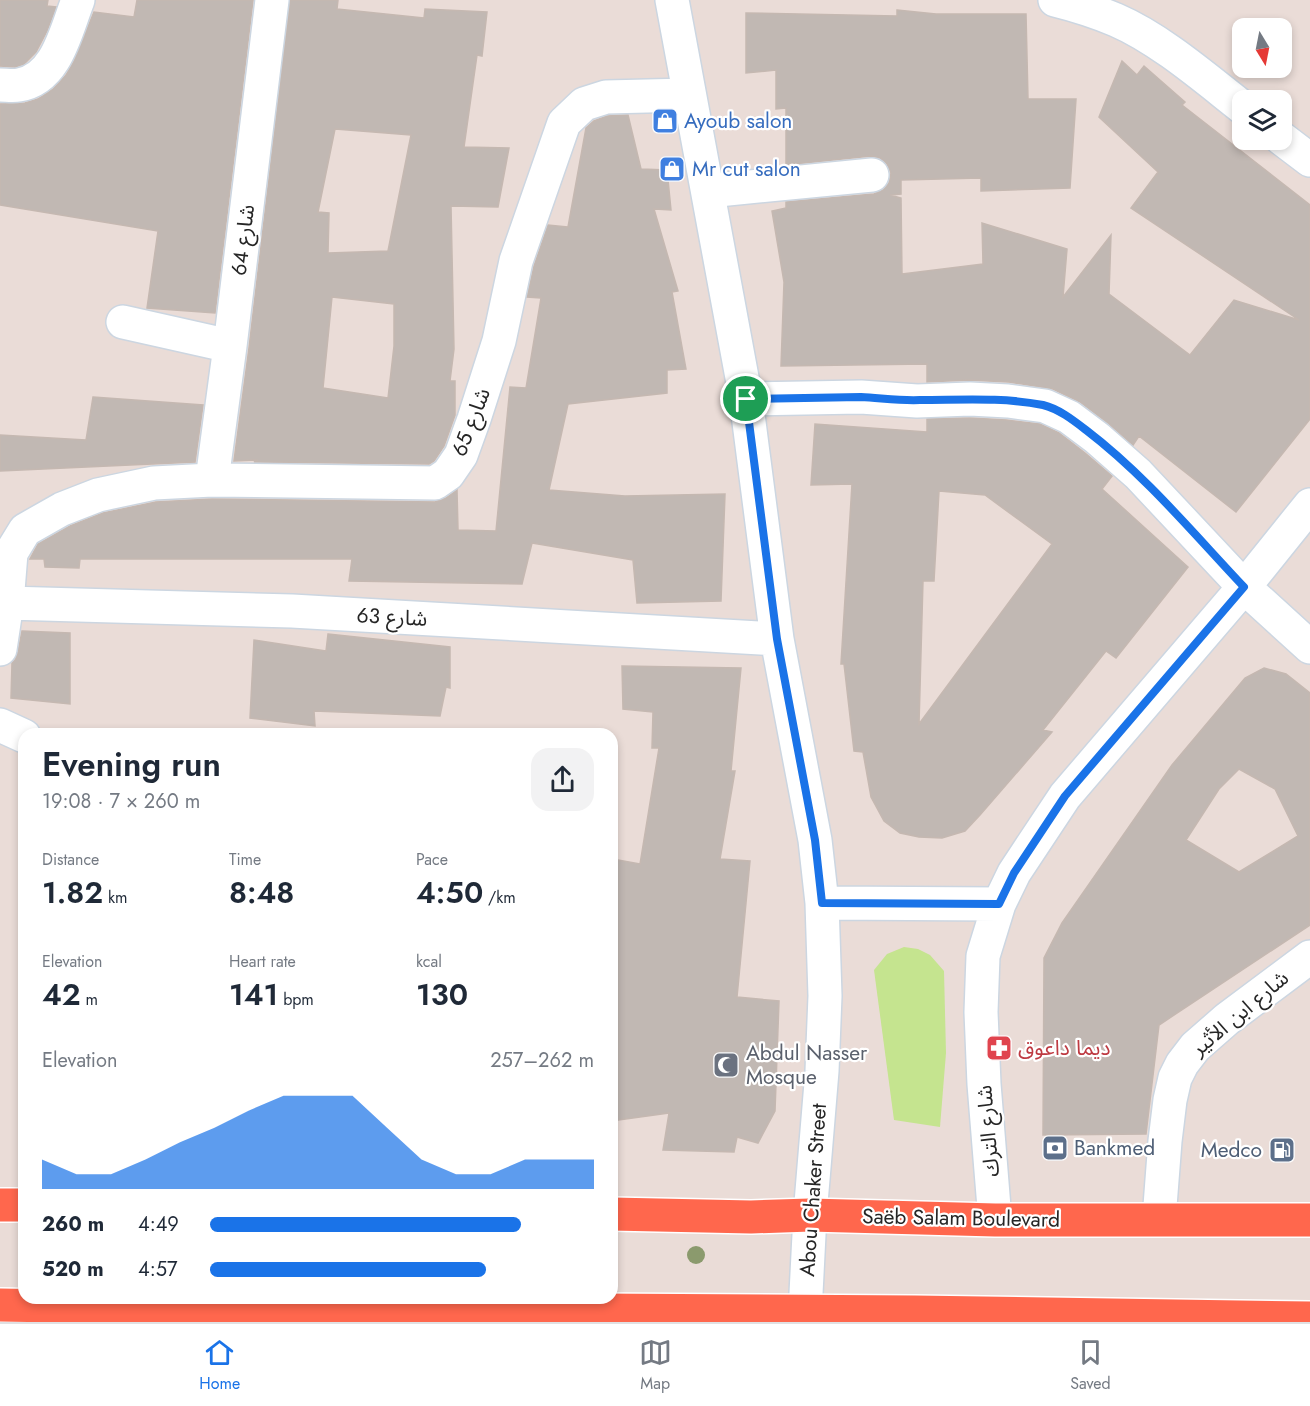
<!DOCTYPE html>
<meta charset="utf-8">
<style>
:root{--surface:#fff;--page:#f2f2f3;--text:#1f2937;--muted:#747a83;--line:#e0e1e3;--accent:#1a73e8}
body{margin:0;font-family:Jost,"Noto Sans Arabic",sans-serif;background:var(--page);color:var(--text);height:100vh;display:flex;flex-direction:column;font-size:22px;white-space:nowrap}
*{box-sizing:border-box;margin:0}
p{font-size:20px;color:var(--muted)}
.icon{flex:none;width:33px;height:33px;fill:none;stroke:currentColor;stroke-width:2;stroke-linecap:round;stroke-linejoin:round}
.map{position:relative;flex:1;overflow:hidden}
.drawer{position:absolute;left:18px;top:728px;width:600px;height:576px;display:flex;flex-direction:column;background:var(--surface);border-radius:18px;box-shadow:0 3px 9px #0003}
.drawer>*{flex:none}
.needle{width:39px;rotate:170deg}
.fabs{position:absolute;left:1232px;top:18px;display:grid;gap:12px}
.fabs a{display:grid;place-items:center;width:60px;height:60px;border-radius:12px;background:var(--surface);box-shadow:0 3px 9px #0003;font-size:30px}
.pin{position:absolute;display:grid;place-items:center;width:51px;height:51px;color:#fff;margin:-26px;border:3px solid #fff;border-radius:50%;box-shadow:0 2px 6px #0007}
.round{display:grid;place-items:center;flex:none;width:63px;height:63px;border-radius:18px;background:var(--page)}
.overview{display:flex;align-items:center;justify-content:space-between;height:102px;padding:0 24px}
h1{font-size:33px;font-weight:600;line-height:45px}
.metrics{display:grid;grid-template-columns:repeat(3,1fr);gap:9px;height:102px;padding:6px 24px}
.metrics div{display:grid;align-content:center}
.metrics b{font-size:30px;font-weight:600}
.metrics small{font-size:16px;font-weight:400}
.metrics p{font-size:16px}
.chart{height:168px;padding:12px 24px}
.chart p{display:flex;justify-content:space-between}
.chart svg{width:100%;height:108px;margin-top:6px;fill:var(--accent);opacity:.7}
ul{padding:0 24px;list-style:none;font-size:20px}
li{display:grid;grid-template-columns:96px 72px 1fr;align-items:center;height:45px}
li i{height:15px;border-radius:8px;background:var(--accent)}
.tabs{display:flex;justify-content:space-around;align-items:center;height:84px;border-top:2px solid var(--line);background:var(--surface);font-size:16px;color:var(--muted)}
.tabs a{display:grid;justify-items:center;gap:3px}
.tabs .on{color:var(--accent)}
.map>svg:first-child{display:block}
.green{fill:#c5e48f}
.building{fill:#c1b8b3;stroke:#c5b8b1;stroke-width:1.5;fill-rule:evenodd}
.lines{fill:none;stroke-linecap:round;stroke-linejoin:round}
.minor-casing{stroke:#ccd6e1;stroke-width:36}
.highway-casing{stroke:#fff;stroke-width:36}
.minor{stroke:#fff;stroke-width:33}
.highway{stroke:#ff674d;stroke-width:33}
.tree{fill:#8b9a6d}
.route-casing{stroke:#fff;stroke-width:12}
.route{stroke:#1a73e8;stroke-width:8}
.labels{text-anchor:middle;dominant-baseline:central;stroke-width:4.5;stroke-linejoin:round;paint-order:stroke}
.shop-label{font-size:21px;fill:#366cbe;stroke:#fff;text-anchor:start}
.street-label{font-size:21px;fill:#262626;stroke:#fff}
.health-label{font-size:21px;fill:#be3a42;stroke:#fff;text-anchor:start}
.worship-label{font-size:21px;fill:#5b616d;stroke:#fff;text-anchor:start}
.service-label{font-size:21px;fill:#4e5e75;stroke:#fff;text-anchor:start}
</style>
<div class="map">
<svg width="1310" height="1322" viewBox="0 0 1310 1322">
<rect width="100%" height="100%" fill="#eadcd7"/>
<path class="green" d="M904,947L918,949L930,955L944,971L946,1053L940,1127L894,1120L874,970L887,954Z"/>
<path class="building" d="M0,0H48L47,6L56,7L47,31L36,52L24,64L15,67L0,66Z
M137,0H253L215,313L147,308L158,231L0,205V104L25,103L38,99L53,89L66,75L74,61L94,12L134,17Z
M290,0H338L337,9L424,18L425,9L487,12L482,56L477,55L464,147L509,148L498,207L451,206L454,349L450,381H455V415L444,446L434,461L429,464L254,462L258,460L234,461L249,348ZM335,129L411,135L388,251L328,253L329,213L318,212ZM332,297L394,304V346L388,398L323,388Z
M897,10L936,14H1026L1028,99H1076L1070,188L981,191V178L901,180V194L890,195L901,198L902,274L983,264L982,223L1067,249L1063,297L1111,235L1109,294L1190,355L1234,300L1299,320L1131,208L1158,172L1099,117L1122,61L1137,75L1144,66L1185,102L1182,105L1310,205V419L1236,512L1139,436L1133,445L1109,424L1080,402L1053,389L1009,382L969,380L927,382V364L781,366L784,282L772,211L786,208V202L874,194L883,190L889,183L891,173L887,164L880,158L871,156L786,165V108L776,109V70L746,73V13L897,16Z
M628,115L641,169L667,170L671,210L654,209L678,291L672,292L686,369L667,370V393L568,404L549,490L625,496L725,494L721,601L637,603L633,560L532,543L522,584L349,581L352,559H80L79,568L45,567L44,559H30L38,544L70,526L103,513L156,502L212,499L435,502L446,498L457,490L458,530L496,531L510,387L526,388L541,298L527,297L534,266L548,225L568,227L586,128L594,121L607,116Z
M93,397L203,405L195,462L0,471V435L86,440Z
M970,418L1006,420L1040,424L1059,433L1085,453L1112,476L1102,489L1188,567L1116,658L1106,651L1043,730L1052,732L980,815L965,831L942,838L919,837L900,833L884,821L871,797L863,752L854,751L844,664H841L852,484L811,485L815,424L927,432V419ZM939,491L985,495L1052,544L919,724L923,581H934Z
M22,631L70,633V704L11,698L12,663L15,660L18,652Z
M328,634L450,647V688L446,687L440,716L314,711L315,726L250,718L254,640L326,651Z
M622,666L741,668L731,771H735L720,859L750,861L737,997L779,1001L775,1111L758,1143L737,1137L734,1152L663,1150L669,1113L612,1121V859L640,864L659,748H652L653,712L623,709Z
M1264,668L1286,674L1310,693V925L1159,1025L1146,1134L1043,1135L1044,958L1062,923L1172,765L1245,678ZM1239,769L1275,789L1298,836L1239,872L1186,840L1219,789Z"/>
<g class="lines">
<g class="minor-casing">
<path id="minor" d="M672,0L746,399L777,639L815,840L822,903L825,996L822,1071L810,1215L805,1313
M1055,0C1075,5 1097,12 1116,20C1160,39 1205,78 1242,107
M0,85C6,85 13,86 19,85C57,79 66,30 78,0
M1281,138L1310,160
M708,191L872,175
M123,322L230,346
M746,399L861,397L917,401L970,399L1008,401L1045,406L1069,417L1097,438L1138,474L1244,587L1310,647
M212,480L230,346L272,0
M7,603L292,611L777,639
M0,649L7,603L11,553L25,530L62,509L98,495L154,483L212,480L435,483L448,474L461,455L474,419L499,341L516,261L564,123L584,104L606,97L688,95
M0,725L24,736
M822,903L999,904
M1159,1219L1165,1141L1170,1100L1175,1078L1182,1064L1195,1047L1227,1019L1310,957
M995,1220L984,1084L981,1012L983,956L999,904L1014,873L1065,796L1244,587L1310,505"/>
</g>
<g class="highway-casing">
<path id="highway" d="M0,1205H24
M612,1214L751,1217L810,1215L995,1220H1310
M0,1305L112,1307L915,1312L1310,1318"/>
</g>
<use href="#minor" class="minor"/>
<use href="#highway" class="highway"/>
</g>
<circle class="tree" cx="696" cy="1255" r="9"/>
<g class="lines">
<g class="route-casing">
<path id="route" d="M861,397C881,398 901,401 920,400C961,400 1002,397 1043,405C1059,409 1073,420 1086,430C1145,475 1193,533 1244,587L1065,796L1014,873L999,904L822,903L815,840L777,639L746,399Z"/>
</g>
<use href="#route" class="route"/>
</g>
<defs>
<g id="shop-square" transform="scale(1.35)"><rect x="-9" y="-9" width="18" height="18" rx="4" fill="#3f7fe0" stroke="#fff"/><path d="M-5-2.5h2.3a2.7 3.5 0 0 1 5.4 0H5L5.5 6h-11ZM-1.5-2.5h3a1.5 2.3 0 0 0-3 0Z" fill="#fff"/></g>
<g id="pharmacy-square" transform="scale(1.35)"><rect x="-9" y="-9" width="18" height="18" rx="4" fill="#e0444e" stroke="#fff"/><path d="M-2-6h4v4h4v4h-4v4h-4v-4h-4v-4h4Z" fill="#fff"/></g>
<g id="mosque-square" transform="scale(1.35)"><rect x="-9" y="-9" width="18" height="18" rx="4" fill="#6b7280" stroke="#fff"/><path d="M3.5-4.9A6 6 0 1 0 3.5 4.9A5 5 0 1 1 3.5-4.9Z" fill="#fff"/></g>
<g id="bank-square" transform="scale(1.35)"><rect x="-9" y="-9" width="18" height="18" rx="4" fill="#5c6f8a" stroke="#fff"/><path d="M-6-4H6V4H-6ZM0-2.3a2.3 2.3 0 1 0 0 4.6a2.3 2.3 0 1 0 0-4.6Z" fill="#fff"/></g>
<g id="fuel-square" transform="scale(1.35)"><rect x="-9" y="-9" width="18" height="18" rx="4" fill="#5c6f8a" stroke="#fff"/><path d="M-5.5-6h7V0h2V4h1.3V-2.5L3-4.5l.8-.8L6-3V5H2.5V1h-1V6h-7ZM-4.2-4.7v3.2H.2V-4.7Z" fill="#fff"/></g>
</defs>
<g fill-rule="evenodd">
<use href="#shop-square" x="665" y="121"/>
<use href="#shop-square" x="672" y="169"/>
<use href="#pharmacy-square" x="999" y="1048"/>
<use href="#mosque-square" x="726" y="1065"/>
<use href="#bank-square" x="1055" y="1148"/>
<use href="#fuel-square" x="1282" y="1150"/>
</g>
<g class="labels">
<g class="shop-label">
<text x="684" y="121">Ayoub salon</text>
<text x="692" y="169">Mr cut salon</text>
</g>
<g class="street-label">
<text transform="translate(243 240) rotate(-83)">شارع 64</text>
<text transform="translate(471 422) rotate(-69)">شارع 65</text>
<text transform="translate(392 617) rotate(3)">شارع 63</text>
<text transform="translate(1240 1013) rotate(-40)">شارع ابن الأثير</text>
<text transform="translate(988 1131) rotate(-95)">شارع الترك</text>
<text transform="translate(813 1190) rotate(-86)">Abou Chaker Street</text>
<text transform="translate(961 1218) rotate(1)">Saëb Salam Boulevard</text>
</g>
<g class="health-label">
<text x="1018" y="1048">ديما داعوق</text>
</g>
<g class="worship-label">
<text x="746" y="1053">Abdul Nasser<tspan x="746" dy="24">Mosque</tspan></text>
</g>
<g class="service-label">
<text x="1074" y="1148">Bankmed</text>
<text x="1262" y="1150" text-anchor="end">Medco</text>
</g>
</g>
</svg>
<div class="fabs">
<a><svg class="needle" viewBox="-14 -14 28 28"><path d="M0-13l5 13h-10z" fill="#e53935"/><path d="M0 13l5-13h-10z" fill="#747a83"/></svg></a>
<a><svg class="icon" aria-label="layers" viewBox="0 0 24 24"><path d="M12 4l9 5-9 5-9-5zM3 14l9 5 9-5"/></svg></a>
</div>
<div class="pin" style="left:746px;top:399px;background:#1e9e55"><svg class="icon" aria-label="arrive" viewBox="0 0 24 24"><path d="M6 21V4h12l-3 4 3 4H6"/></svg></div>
<section class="drawer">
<div class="overview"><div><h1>Evening run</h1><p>19:08 · 7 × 260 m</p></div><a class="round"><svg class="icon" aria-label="share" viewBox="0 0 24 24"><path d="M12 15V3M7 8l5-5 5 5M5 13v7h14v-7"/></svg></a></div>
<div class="metrics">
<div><p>Distance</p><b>1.82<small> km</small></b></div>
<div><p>Time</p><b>8:48</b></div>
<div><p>Pace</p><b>4:50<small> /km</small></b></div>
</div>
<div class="metrics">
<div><p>Elevation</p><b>42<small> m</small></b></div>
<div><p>Heart rate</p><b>141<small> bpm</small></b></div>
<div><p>kcal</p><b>130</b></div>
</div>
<div class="chart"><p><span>Elevation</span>257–262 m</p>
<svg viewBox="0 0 160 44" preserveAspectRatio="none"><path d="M0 44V32L10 38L20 38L30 32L40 25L50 19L60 12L70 6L80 6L90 6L100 19L110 32L120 38L130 38L140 32L150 32L160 32V44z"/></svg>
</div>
<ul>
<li><b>260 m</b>4:49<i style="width:81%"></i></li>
<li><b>520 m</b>4:57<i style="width:72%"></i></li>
</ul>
</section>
</div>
<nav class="tabs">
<a class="on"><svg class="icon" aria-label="home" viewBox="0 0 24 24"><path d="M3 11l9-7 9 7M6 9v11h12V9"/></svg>Home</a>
<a><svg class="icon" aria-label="map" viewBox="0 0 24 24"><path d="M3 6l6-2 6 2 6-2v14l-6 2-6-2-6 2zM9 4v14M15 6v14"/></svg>Map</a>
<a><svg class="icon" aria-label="saved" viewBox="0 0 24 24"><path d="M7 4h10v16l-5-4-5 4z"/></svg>Saved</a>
</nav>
